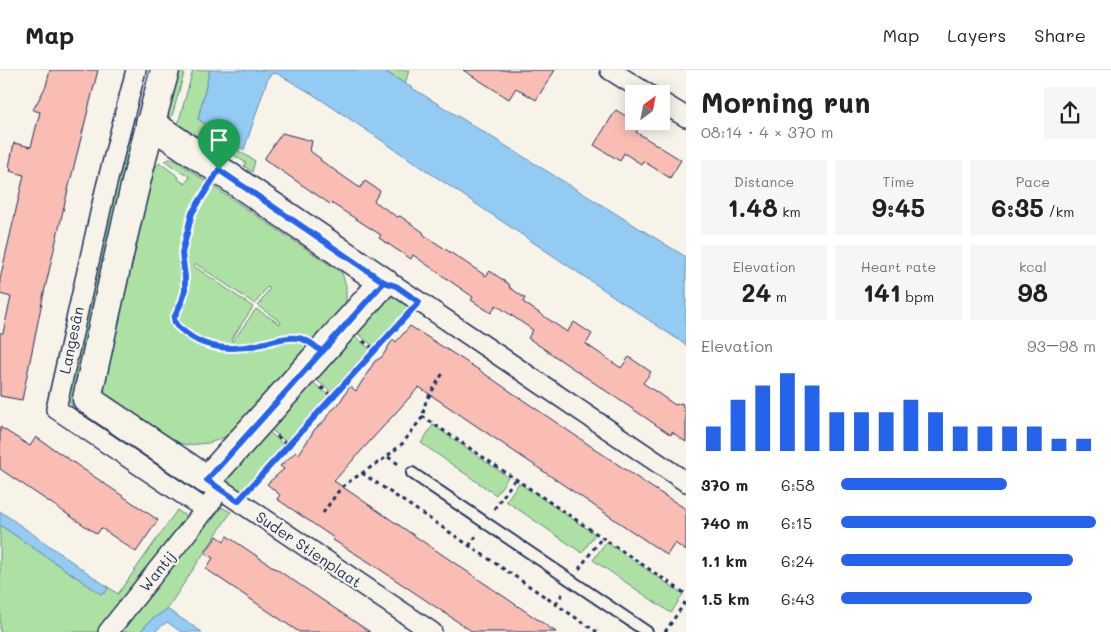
<!DOCTYPE html>
<meta charset="utf-8">
<style>
:root{--surface:#fff;--page:#f6f6f6;--text:#222;--muted:#767676;--line:#e0e0e0;--accent:#2563eb}
body{margin:0;font-family:Mali,sans-serif;background:var(--page);color:var(--text);height:100vh;display:flex;flex-direction:column;font-size:19px;white-space:nowrap}
*{box-sizing:border-box;margin:0}
p{font-size:16px;color:var(--muted)}
.icon{flex:none;width:28px;height:28px;fill:none;stroke:currentColor;stroke-width:2;stroke-linecap:round;stroke-linejoin:round}
.map{position:relative;flex:1;overflow:hidden}
.panel{display:flex;flex-direction:column;background:var(--surface);width:425px}
.panel>*{flex:none}
.needle{width:32px;rotate:32deg}
.fabs{position:absolute;left:625px;top:15px;display:grid;gap:10px}
.fabs a{display:grid;place-items:center;width:45px;height:45px;border-radius:0px;background:var(--surface);box-shadow:0 2px 12px #0003;font-size:25px}
.pin{position:absolute;display:grid;place-items:center;width:42px;height:42px;color:#fff;margin:-51px -21px;border-radius:50% 50% 50% 0;rotate:-45deg;box-shadow:0 0 5px #0007}
.pin .icon{rotate:45deg}
.round{display:grid;place-items:center;flex:none;width:52px;height:52px;border-radius:0px;background:var(--page)}
.summary{display:flex;align-items:center;justify-content:space-between;height:85px;padding:0 15px}
h1{font-size:28px;font-weight:800;line-height:38px}
.metrics{display:grid;grid-template-columns:repeat(3,1fr);gap:8px;height:85px;padding:5px 15px}
.metrics div{display:grid;align-content:center;border-radius:0px;background:var(--page);text-align:center}
.metrics b{font-size:25px;font-weight:800}
.metrics small{font-size:14px;font-weight:400}
.metrics p{font-size:14px}
.chart{height:140px;padding:10px 15px}
.chart p{display:flex;justify-content:space-between}
.chart svg{width:100%;height:90px;margin-top:5px;stroke:var(--accent);stroke-width:6}
ul{padding:0 15px;list-style:none;font-size:16px}
li{display:grid;grid-template-columns:80px 60px 1fr;align-items:center;height:38px}
li i{height:12px;border-radius:6px;background:var(--accent)}
header{display:flex;align-items:center;gap:30px;box-sizing:border-box;height:70px;padding:0 25px;background:var(--surface);border-bottom:1px solid var(--line)}
header strong{font-size:24px}
nav{display:flex;gap:28px;margin-inline-start:auto;font-size:18px}
main{display:flex;flex:1;min-height:0}
.map>svg:first-child{display:block}
.green{fill:#ade1a3;stroke:#648880;fill-rule:evenodd}
.water{fill:#94cbf3;stroke:#648db7}
.building{fill:#f9bdb4;stroke:#1b2f5e}
.lines{fill:none;stroke-linecap:round;stroke-linejoin:round}
.lane-casing{stroke:#1b2f5e;stroke-width:14}
.street-casing{stroke:#1b2f5e;stroke-width:22}
.secondary-casing{stroke:#1b2f5e;stroke-width:31}
.path{stroke:#1b2f5e;stroke-width:3;stroke-dasharray:4 4;stroke-linecap:butt}
.lane{stroke:#f7f3e8;stroke-width:10}
.street{stroke:#f7f3e8;stroke-width:19}
.secondary{stroke:#f7f3e8;stroke-width:28}
.route-casing{stroke:#fff;stroke-width:10}
.route{stroke:#2563eb;stroke-width:6}
.labels{text-anchor:middle;dominant-baseline:central;stroke-width:4.5;stroke-linejoin:round;paint-order:stroke}
.street-label{font-size:15px;fill:#1b2f5e;stroke:#f7f3e8}
</style>
<header>
<strong>Map</strong>
<nav><a>Map</a><a>Layers</a><a>Share</a></nav>
</header>
<main>
<div class="map">
<svg width="686" height="562" viewBox="0 0 686 562">
<rect width="100%" height="100%" fill="#f7f3e8"/>
<filter id="ink" filterUnits="userSpaceOnUse"><feTurbulence type="fractalNoise" baseFrequency=".02" numOctaves="2"/><feDisplacementMap in="SourceGraphic" scale="10" xChannelSelector="R" yChannelSelector="G"/><feConvolveMatrix kernelMatrix="1 2 1 2 8 2 1 2 1" color-interpolation-filters="sRGB"/></filter>
<g filter="url(#ink)">
<path class="green" d="M175,0H185L172,46L170,48C162,38 172,12 175,0Z
M193,0H210L198,49L240,78L239,81L255,91L252,102L244,96L246,93L199,62L193,71L177,58Z
M385,0H409L405,14L385,1Z
M131,57L135,58L137,60L76,333L207,422L203,429L74,340L69,330L68,323L129,58Z
M170,89H174L207,112L193,135L189,142L186,155L179,183L182,207V221L172,248V254C194,278 225,285 257,278C275,274 295,265 312,277L236,361L218,370L208,373L188,375L170,371L106,326L102,312L151,100L160,93L179,107L178,109L185,114L190,107L183,102L182,103L165,91Z
M211,115L342,203L346,216V234L316,273C295,260 278,268 256,273C225,279 199,274 177,252V249L185,232L187,222V206L185,184L194,144ZM196,194L255,234L267,217L270,218L258,236L281,252L280,254L256,239L233,271L231,270L253,237L194,196Z
M390,222L411,235L373,276L355,261Z
M352,264L370,279L331,322L313,307Z
M310,310L328,325L286,372L268,357Z
M433,355L508,407L496,425L421,373Z
M266,359L284,375L240,424L225,414L223,408Z
M519,413L595,464L582,483L506,431Z
M221,437L231,442L167,539L151,550L140,562H115L205,450L210,453Z
M177,440L191,450L101,562H0V455L101,524L108,519L105,515L118,524Z
M606,472L683,524L671,543L593,490Z"/>
<path class="water" d="M210,0H383L686,187V275L314,25L278,4L274,3L270,5L268,8L244,80L198,49Z
M0,441L105,515L108,519L105,523L101,524L0,455Z
M167,539L202,562H181L167,552L159,558L155,562H140L151,550Z"/>
<path class="building" d="M50,0H98L65,132L43,227L22,330L0,326V263H3L11,227L0,224V209L24,105L10,101L11,98L9,97L14,73L31,77L40,42L33,40L46,16Z
M463,0H555L536,30L516,18L509,29Z
M616,40L640,55L636,62L681,90L670,108L643,91L641,94L624,83L620,91L594,75Z
M282,63L312,71L310,81L321,89L320,90L360,118L365,111L380,121L374,131L397,147L400,146L423,162L424,165L486,206L490,201L510,215L509,217L525,228L523,232L567,262L574,252L592,264L586,274L621,298L629,287L651,302L643,313L675,335L682,333L684,341L686,342V372L672,362L671,365L528,268L533,260L496,235L491,243L471,230L473,227L413,185L411,189L379,168L381,165L331,133L330,134L264,89Z
M410,256L476,298L651,417L686,439V481L675,473L667,485L419,317L334,411L556,562H473L369,492L333,470L334,468L277,429L280,425L267,414L284,399L280,396L296,382L299,384L315,359L325,350L329,343L338,335L350,316L356,321L375,291L382,287L393,269L396,272Z
M0,357L30,376L36,367L158,450L136,482L101,458L97,464L0,399Z
M217,466L224,471L227,466L370,562H299L206,499L213,488L205,483Z"/>
<g class="lines">
<g class="lane-casing">
<path id="lane" d="M412,403L647,562"/>
</g>
<g class="street-casing">
<path id="street" d="M136,0L105,121L56,339L206,440
M610,0L648,24
M661,32L686,47
M384,212L396,216L686,412
M207,410L432,562
M108,562L213,430"/>
</g>
<g class="secondary-casing">
<path id="secondary" d="M150,53L384,212L207,410L87,329C111,219 135,109 165,0"/>
</g>
<path class="path" d="M206,119L192,143L184,174L182,183L185,207V221L182,231L174,249L175,253C195,276 225,281 254,276C270,273 285,268 301,269
M363,271L375,280
M321,317L333,327
M422,346L686,524
M277,366L289,376
M388,387L400,395
M362,403L597,562
M252,416L405,246
M494,439L515,409
M323,443L340,419L350,411L385,388L403,373L418,353L422,348L426,331L443,303
M469,476L477,465
M579,499L602,467
M556,534L563,523
M665,562L686,531"/>
<use href="#lane" class="lane"/>
<use href="#street" class="street"/>
<use href="#secondary" class="secondary"/>
</g>
</g>
<g class="lines" filter="url(#ink)">
<g class="route-casing">
<path id="route" d="M219,100L384,212L207,410L238,431L419,232L396,216L384,212L322,282C316,277 310,271 302,269C288,265 271,272 257,275C241,279 222,279 206,274C196,271 185,263 177,256L175,253L174,248L182,231L185,221V207L182,183L192,143L219,100"/>
</g>
<use href="#route" class="route"/>
</g>
<g class="labels">
<g class="street-label">
<text transform="translate(71 270) rotate(-78)">Langesân</text>
<text transform="translate(309 479) rotate(34)">Suder Stienplaat</text>
<text transform="translate(157 501) rotate(-51)">Wantij</text>
</g>
</g>
</svg>
<div class="fabs">
<a><svg class="needle" viewBox="-14 -14 28 28"><path d="M0-13l5 13h-10z" fill="#e53935"/><path d="M0 13l5-13h-10z" fill="#767676"/></svg></a>
</div>
<div class="pin" style="left:219px;top:100px;background:#1e9e55"><svg class="icon" aria-label="arrive" viewBox="0 0 24 24"><path d="M6 21V4h12l-3 4 3 4H6"/></svg></div>
</div>
<section class="panel">
<div class="summary"><div><h1>Morning run</h1><p>08:14 · 4 × 370 m</p></div><a class="round"><svg class="icon" aria-label="share" viewBox="0 0 24 24"><path d="M12 15V3M7 8l5-5 5 5M5 13v7h14v-7"/></svg></a></div>
<div class="metrics">
<div><p>Distance</p><b>1.48<small> km</small></b></div>
<div><p>Time</p><b>9:45</b></div>
<div><p>Pace</p><b>6:35<small> /km</small></b></div>
</div>
<div class="metrics">
<div><p>Elevation</p><b>24<small> m</small></b></div>
<div><p>Heart rate</p><b>141<small> bpm</small></b></div>
<div><p>kcal</p><b>98</b></div>
</div>
<div class="chart"><p><span>Elevation</span>93–98 m</p>
<svg viewBox="0 0 160 44" preserveAspectRatio="none"><path d="M5 44V32M15 44V19M25 44V12M35 44V6M45 44V12M55 44V25M65 44V25M75 44V25M85 44V19M95 44V25M105 44V32M115 44V32M125 44V32M135 44V32M145 44V38M155 44V38"/></svg>
</div>
<ul>
<li><b>370 m</b>6:58<i style="width:65%"></i></li>
<li><b>740 m</b>6:15<i style="width:100%"></i></li>
<li><b>1.1 km</b>6:24<i style="width:91%"></i></li>
<li><b>1.5 km</b>6:43<i style="width:75%"></i></li>
</ul>
</section>
</main>
